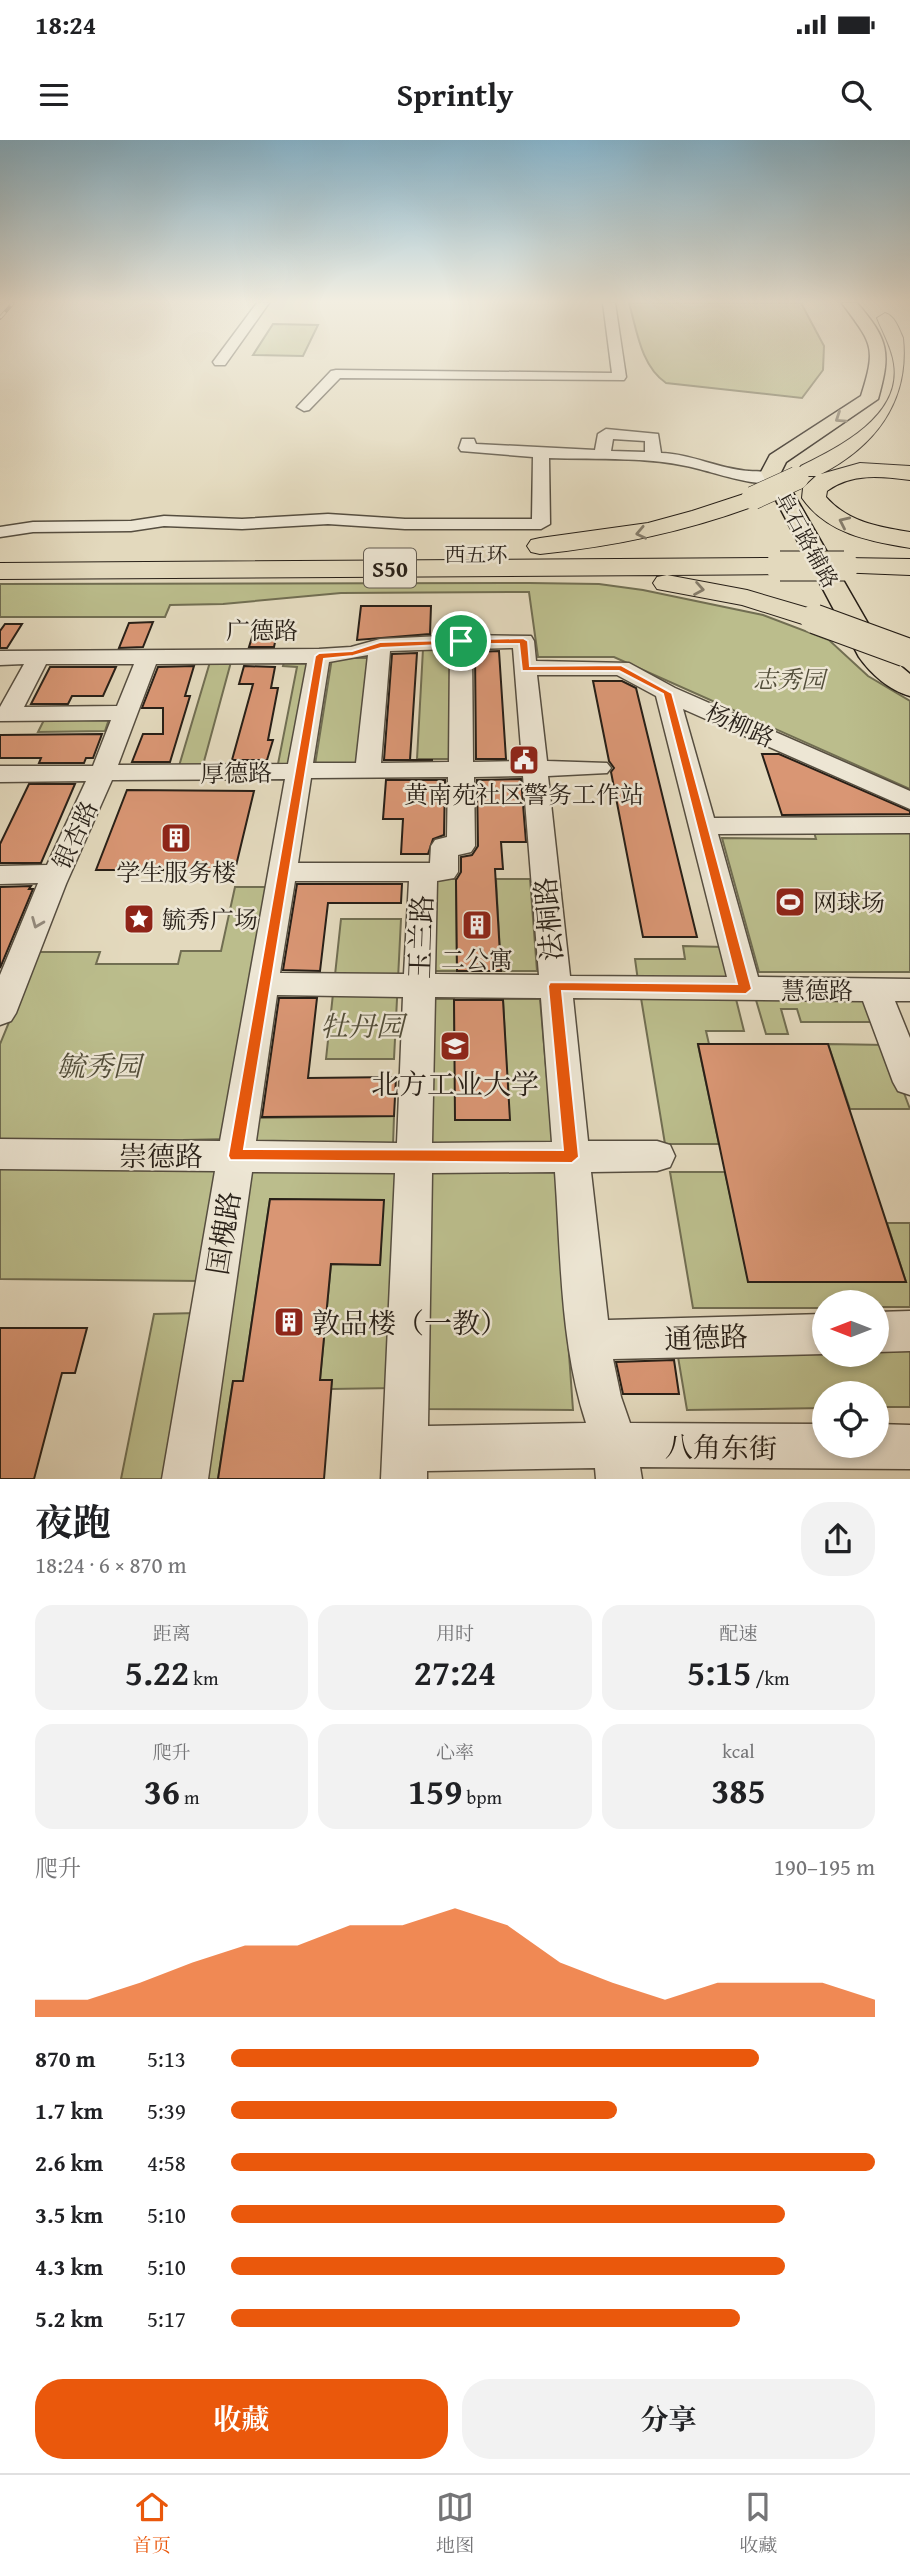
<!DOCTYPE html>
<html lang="zh">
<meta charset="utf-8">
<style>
:root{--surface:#fff;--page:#f2f2f2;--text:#202124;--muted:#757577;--line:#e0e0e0;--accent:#ea580c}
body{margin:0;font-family:"Gentium Book Plus","Noto Serif SC",serif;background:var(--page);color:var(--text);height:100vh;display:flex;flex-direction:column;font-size:26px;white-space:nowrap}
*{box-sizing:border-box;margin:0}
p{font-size:23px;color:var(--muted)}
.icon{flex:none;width:38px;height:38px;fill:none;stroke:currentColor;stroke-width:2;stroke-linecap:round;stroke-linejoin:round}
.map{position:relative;height:1339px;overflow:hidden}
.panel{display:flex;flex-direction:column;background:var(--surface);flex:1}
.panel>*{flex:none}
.needle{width:46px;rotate:270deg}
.buttons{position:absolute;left:812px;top:1150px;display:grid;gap:14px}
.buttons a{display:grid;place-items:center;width:77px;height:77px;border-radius:50%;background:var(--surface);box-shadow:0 4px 10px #0003;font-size:35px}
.pin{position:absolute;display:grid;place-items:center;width:60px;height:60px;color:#fff;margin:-30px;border:4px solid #fff;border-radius:50%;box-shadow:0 2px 7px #0007}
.round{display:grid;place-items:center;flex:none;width:74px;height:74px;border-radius:28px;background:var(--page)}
.head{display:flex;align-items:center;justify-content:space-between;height:119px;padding:0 35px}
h1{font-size:38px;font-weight:700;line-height:52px}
.figures{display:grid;grid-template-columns:repeat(3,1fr);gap:10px;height:119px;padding:7px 35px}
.figures div{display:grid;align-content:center;border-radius:18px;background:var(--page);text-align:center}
.figures b{font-size:35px;font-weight:700}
.figures small{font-size:19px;font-weight:400}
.figures p{font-size:19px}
.chart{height:196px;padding:14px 35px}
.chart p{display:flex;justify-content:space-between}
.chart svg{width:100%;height:126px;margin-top:7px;fill:var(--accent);opacity:.7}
.cta{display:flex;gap:14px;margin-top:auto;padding:14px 35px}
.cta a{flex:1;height:80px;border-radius:28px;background:var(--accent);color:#fff;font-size:28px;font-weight:700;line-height:80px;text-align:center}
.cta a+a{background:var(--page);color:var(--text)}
ul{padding:0 35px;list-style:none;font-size:23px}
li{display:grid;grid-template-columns:112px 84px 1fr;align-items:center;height:52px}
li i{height:18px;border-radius:9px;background:var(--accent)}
.status{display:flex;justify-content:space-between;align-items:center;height:49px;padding:0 35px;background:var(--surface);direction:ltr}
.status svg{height:19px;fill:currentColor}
header{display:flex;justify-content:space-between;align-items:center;height:91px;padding:0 35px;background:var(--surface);font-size:32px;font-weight:700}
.tab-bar{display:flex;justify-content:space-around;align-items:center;height:98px;border-top:2px solid var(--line);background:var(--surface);font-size:19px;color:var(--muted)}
.tab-bar a{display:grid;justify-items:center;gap:4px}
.tab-bar .on{color:var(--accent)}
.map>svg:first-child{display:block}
.green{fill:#bbbd8c;stroke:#716e52;stroke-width:2}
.building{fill:#d99674;stroke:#271f17;stroke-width:2}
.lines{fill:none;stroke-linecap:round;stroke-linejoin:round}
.minor-casing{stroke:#564e40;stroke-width:3}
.major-casing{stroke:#271f17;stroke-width:3}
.highway-casing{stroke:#271f17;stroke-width:2}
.minor{fill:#ede6d4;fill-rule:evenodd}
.major{fill:#e3d9bd;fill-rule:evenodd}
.highway{fill:#e3d9bd;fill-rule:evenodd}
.rail-casing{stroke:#271f17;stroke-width:3.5}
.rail{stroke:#ede6d4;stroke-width:2.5;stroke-dasharray:8;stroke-linecap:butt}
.highway-bridge-far1-casing{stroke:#271f17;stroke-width:24;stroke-linecap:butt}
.highway-bridge-casing{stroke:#271f17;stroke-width:31;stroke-linecap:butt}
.highway-bridge-far1{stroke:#e3d9bd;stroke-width:23}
.highway-bridge{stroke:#e3d9bd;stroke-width:29}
.oneway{stroke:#857c6a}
.oneway2{stroke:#948c7f}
.route{fill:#ea580c;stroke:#fff;stroke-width:2;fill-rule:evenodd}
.labels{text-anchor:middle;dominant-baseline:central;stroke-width:5;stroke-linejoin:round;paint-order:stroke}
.far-street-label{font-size:21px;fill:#271f17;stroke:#ede6d4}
.shield{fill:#ede6d4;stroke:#625b50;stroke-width:2}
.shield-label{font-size:23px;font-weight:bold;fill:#271f17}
.street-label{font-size:24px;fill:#271f17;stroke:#ede6d4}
.park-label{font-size:24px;font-style:italic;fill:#534e3a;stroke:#ede6d4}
.poi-label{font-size:24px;fill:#271f17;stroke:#ede6d4}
.near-street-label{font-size:28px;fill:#271f17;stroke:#ede6d4}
.near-park-label{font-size:28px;font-style:italic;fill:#534e3a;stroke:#ede6d4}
.near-poi-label{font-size:28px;fill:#271f17;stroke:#ede6d4}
</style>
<div class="status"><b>18:24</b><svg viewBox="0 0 49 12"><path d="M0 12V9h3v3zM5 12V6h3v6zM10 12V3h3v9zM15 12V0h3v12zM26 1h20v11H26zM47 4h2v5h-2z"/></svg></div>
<header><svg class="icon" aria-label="menu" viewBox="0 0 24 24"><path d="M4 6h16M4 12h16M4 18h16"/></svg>Sprintly<svg class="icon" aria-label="search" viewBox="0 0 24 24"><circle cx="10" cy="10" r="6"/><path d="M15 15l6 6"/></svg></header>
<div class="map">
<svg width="910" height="1339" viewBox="0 0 910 1339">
<rect width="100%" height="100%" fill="#e3d9bd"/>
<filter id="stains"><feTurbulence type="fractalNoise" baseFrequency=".00286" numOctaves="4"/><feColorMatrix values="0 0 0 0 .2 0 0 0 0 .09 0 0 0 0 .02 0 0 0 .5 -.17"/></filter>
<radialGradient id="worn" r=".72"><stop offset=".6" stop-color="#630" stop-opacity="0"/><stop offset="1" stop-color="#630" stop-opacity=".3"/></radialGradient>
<path class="green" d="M629,163H801L824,206L823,230L802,258L666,243C641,226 637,191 629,163Z
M273,184L318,185L303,216L253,215Z
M529,443L599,444L643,450L763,475L829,500L868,536L910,561V649L614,517H538L529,452L341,453L223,464L170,465L165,477H0V444Z
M451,506L450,619H417L423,509Z
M332,518H369L358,625H315Z
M285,519H312L293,624H278L297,527L283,526Z
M210,522H231L203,625L179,626Z
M109,579L105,591L38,592L44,580Z
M814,692H910V832H759L722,698L816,699Z
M434,739H456L457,831H433Z
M496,739H530L537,831H501Z
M235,747H271L228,999L184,1000L177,1031L221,1030L201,1141L0,1139V904L38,812H100L96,824H178L181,811H221Z
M341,779H401L394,919H326Z
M683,806L724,807L732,842L638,841L635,819H685Z
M641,858L736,859L744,891H706L709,904L698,905L719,1004H665Z
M432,859H454L456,980H509L503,859H540L553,1007L431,1008Z
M756,860H872L880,882H801L797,869H781L788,894H766Z
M828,904L886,905L910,969H850Z
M394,976L393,1006L246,1007L250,978Z
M401,1028L394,1248L331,1249L332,1240H320L331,1124L380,1125L383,1060L270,1059L243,1241H233L218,1339H202L248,1030Z
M430,1032H556L573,1270L424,1269Z
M670,1032H725L749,1142H906L887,1083H910V1167H877V1162H824V1168H693Z
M197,1173L169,1339H121L154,1174Z
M877,1208H910V1267H877V1253H824V1268L687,1270L677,1211L824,1209V1214H877Z"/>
<path class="building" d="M361,466H431L430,494L357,500Z
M153,482L143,507L119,508L129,483Z
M5,484H22L7,508H0V491Z
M277,493L274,507H249L253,494Z
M499,511L506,619H476L475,512Z
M417,513L410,620H433H384L392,514Z
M194,526L185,556H190L170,622H132L143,594H163V568H142L158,527Z
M244,526L275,527L271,548H278L268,600H273L267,620H232L253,544H239Z
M50,527H116L103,556H72L68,564H31Z
M593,541H622L636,548L697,797H643L611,632L614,628L609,621Z
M102,594L93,618H86L84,623H39L41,618H0V595Z
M762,614H779L910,671V674L782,675Z
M521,639L526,702H501L503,729H495L501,831H457L456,740L461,732V717L472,715L478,706L477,640Z
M386,640H445L444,695L433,699L428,714H401L403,679H383Z
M29,644H75L41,723H0V704Z
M127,650L254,651L235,730H96Z
M297,744H402L401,763H328L320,831L283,830Z
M31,746L29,749H33L0,828V747Z
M279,858H317L308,938L396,937L394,976L262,977Z
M454,860H503L510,980H455Z
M698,904H828L906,1142H748Z
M270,1059L384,1060L380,1125L331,1124L320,1240H332L324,1339H218L233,1241H243Z
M0,1188H87L75,1233H62L34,1339H0Z
M674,1220L679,1254H623L616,1222Z"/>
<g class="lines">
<g class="minor-casing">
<path id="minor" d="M257,163H269L225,225H215L213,222Z
M603,163H615L626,237L624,240L340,238L309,270L304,271L297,267L331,231L336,230L612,233Z
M606,289L658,294L661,313C692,314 719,329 749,331C760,332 774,330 781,338C769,352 716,333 699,329C652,316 598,320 549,318L550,384L541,389H405L328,384L242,389L164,386L131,391L33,392L0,397V387L33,382L131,381L164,376L242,379L328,374L405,379H532L533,317L461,311L459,308L462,299H474L476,304L595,310L598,294ZM613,299L645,301V312L611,311Z
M461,495L531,496L534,501L536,521L629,523L675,548L910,651V669L683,569L714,678L910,677V693L718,694L758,837L910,839V861H895L910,898V955L898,951L893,942L863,861L573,858L588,1001H657L670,1005L675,1016L670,1027L657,1031L591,1032L608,1180L824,1174V1214L613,1219L621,1257L630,1283L824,1284V1306H877V1284L910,1285V1329L640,1327L642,1339H596L595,1328L427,1331V1339H381L395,1033L252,1032L208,1339H162L215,1031L0,1029V999L220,1001L285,639L112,640L66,744L16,873L11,881L0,885V835L38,743L0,744V726L47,725L86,641L0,642V626H93L111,580L0,581V567L24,524L0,525V511L319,509L351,507L380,499ZM513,508L522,621L473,622L472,509ZM450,509L449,622L381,623L390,511ZM368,515L356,623H313L329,522ZM307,523L288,624L118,625L156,524ZM46,524H134L117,566L24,567ZM537,535H617L656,556L727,837L570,836L548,636L607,633L611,628L607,623L547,621ZM523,636L539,835L435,834L437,741L454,738L458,732V715L471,712L475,706L474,637ZM448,637L447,697L435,700L431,706L430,723H298L311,638ZM295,741H409L404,834L280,833ZM277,855L403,857L397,1003L256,1001ZM435,857L541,858L552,1002L432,1003ZM555,1032C561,1115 560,1204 586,1283L428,1286L432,1033Z
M910,1171V1211L877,1212V1172Z"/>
</g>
<g class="major-casing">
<path id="major" d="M842,163H857C889,200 891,213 878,259L786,322L781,332L885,513L910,534V556C889,550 871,534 859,517L761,332L770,315L861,256C877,206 872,204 842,163Z"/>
</g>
<g class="highway-casing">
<path id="highway" d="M885,173C895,176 899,189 903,198C910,264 872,308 821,334L860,323L910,326V340C881,336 851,333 827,351L826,357C848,382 879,387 910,392V408C869,401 827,394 802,358L803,348L816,336H801L797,331L801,326C839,307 902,276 894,224C892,208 883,193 877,178Z
M753,351L762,353L765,358L762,363C690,391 616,406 540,414L531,412L527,406L531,400L540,398L648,383L692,371Z
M780,418L789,420L793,426L789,432L780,434L667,435L747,450L825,473L830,479L825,485L815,488L742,465L657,449L653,443L657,437L667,435L0,439V423Z
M844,418L910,419V435L835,432L831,426L835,420Z"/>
</g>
<use href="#minor" class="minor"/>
<use href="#major" class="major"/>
<use href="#highway" class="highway"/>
<g class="rail-casing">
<path id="rail" d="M0,178L13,163"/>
</g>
<use href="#rail" class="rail"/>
<g class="highway-bridge-far1-casing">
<path id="highway-bridge-far1" d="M753,358L797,338"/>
</g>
<g class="highway-bridge-casing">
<path id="highway-bridge" d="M780,426H844
M815,479L905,512"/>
</g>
<use href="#highway-bridge-far1" class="highway-bridge-far1"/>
<use href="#highway-bridge" class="highway-bridge"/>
</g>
<defs><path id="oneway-chevron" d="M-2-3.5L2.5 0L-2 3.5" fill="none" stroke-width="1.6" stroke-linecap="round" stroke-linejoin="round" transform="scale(1.75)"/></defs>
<g class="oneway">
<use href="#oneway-chevron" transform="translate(840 278) rotate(146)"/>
<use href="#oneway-chevron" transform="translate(844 382) rotate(-155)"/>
<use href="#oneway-chevron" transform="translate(641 393) rotate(168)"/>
<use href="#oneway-chevron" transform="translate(699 449) rotate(10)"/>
</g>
<use class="oneway2" href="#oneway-chevron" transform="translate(37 783) rotate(112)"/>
<linearGradient id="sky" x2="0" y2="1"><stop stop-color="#87b7d0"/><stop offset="0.46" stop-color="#f2eee1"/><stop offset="1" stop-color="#f2eee1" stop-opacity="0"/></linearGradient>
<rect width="910" height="351" fill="url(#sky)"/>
<path class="route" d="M523,498L528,501L530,526L621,525L672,553L752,849L746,854L562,851L579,1017L572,1023L230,1020L228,1016L315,516L319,513L352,511L380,502ZM461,504H519L522,531H619L663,554L737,844L550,842L548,846L563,1010L244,1009L324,519L353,516L381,508Z"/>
<defs>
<g id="civic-square" transform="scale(1.575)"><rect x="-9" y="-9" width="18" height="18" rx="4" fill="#8f2418" stroke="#ede6d4"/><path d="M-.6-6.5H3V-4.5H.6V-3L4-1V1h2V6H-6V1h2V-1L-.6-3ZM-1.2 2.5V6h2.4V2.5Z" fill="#fff"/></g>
<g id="building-square" transform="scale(1.575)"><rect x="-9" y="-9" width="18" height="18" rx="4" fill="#8f2418" stroke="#ede6d4"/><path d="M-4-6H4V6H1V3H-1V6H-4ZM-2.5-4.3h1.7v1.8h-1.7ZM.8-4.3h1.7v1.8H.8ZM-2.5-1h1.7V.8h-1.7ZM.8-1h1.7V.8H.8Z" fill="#fff"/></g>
<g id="stadium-square" transform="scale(1.575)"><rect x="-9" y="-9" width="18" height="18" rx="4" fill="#8f2418" stroke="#ede6d4"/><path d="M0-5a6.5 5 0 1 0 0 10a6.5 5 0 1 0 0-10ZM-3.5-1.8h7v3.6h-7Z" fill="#fff"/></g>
<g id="sight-square" transform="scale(1.575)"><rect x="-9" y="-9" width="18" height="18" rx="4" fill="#8f2418" stroke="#ede6d4"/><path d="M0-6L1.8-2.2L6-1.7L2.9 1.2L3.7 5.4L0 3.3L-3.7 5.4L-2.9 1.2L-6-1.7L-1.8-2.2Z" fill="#fff"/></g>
<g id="university-square" transform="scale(1.575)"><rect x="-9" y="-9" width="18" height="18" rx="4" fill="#8f2418" stroke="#ede6d4"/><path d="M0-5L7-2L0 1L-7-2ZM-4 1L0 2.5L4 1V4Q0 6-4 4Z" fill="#fff"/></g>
</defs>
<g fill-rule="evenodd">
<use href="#civic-square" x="524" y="620"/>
<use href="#building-square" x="176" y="698"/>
<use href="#stadium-square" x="790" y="762"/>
<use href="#sight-square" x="139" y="779"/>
<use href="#building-square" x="477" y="785"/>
<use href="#university-square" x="455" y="906"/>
<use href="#building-square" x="289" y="1182"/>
</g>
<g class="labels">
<g class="far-street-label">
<text transform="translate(807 400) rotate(61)">阜石路辅路</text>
<text x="476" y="414">西五环</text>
</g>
<rect class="shield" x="364" y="408.5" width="52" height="39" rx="5"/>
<g class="shield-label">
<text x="390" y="428">S50</text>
</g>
<g class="street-label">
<text x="262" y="490">广德路</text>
<text transform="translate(740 585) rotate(24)">杨柳路</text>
<text transform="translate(236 633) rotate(-1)">厚德路</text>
<text transform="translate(75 695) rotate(-65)">银杏路</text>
<text x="817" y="850">慧德路</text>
</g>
<g class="park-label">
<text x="789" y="539">志秀园</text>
</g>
<g class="poi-label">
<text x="524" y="654">黄南苑社区警务工作站</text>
<text x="176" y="732">学生服务楼</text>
<text x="813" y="762" text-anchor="start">网球场</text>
<text x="162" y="779" text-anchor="start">毓秀广场</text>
<text x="477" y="819">二公寓</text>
</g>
<g class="near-street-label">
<text transform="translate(548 779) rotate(-95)">法桐路</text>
<text transform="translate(420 797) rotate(-88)">玉兰路</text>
<text x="161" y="1015">崇德路</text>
<text transform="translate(223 1093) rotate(-81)">国槐路</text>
<text transform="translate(706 1197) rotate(-2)">通德路</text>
<text transform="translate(721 1307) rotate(1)">八角东街</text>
</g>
<g class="near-park-label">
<text x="362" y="885">牡丹园</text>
<text x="99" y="925">毓秀园</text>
</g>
<g class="near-poi-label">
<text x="455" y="943">北方工业大学</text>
<text x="312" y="1182" text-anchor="start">敦品楼（一教）</text>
</g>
</g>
<rect width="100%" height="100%" filter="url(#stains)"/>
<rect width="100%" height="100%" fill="url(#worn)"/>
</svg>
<div class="buttons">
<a><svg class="needle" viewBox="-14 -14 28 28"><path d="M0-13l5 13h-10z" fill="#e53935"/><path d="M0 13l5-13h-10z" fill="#757577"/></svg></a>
<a><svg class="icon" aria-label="locate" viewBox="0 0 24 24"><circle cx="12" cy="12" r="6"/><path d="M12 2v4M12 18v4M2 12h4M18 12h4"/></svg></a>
</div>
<div class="pin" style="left:461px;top:501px;background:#1e9e55"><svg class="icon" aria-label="arrive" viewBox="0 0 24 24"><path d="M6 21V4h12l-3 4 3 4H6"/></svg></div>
</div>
<section class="panel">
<div class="head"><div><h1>夜跑</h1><p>18:24 · 6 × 870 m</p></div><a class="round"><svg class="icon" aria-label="share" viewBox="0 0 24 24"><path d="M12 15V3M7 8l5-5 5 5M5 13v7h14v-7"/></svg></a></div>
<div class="figures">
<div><p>距离</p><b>5.22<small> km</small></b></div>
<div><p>用时</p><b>27:24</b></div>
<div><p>配速</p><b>5:15<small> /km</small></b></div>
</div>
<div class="figures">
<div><p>爬升</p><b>36<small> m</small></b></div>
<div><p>心率</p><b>159<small> bpm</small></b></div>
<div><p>kcal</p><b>385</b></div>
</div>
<div class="chart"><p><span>爬升</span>190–195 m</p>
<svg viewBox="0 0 160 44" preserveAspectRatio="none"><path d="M0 44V38L10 38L20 32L30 25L40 19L50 19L60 12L70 12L80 6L90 12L100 25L110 32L120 38L130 32L140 32L150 32L160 38V44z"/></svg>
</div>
<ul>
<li><b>870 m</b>5:13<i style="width:82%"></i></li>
<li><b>1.7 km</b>5:39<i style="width:60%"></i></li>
<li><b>2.6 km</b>4:58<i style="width:100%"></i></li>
<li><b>3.5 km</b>5:10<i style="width:86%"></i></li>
<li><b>4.3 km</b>5:10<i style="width:86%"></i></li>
<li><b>5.2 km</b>5:17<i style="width:79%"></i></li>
</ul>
<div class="cta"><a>收藏</a><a>分享</a></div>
</section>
<nav class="tab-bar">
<a class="on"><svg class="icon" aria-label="home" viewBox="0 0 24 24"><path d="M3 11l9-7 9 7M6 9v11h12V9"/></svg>首页</a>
<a><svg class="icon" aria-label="map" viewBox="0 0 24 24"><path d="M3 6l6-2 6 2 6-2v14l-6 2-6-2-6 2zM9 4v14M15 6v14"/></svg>地图</a>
<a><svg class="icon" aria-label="saved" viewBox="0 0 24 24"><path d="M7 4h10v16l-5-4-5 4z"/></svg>收藏</a>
</nav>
